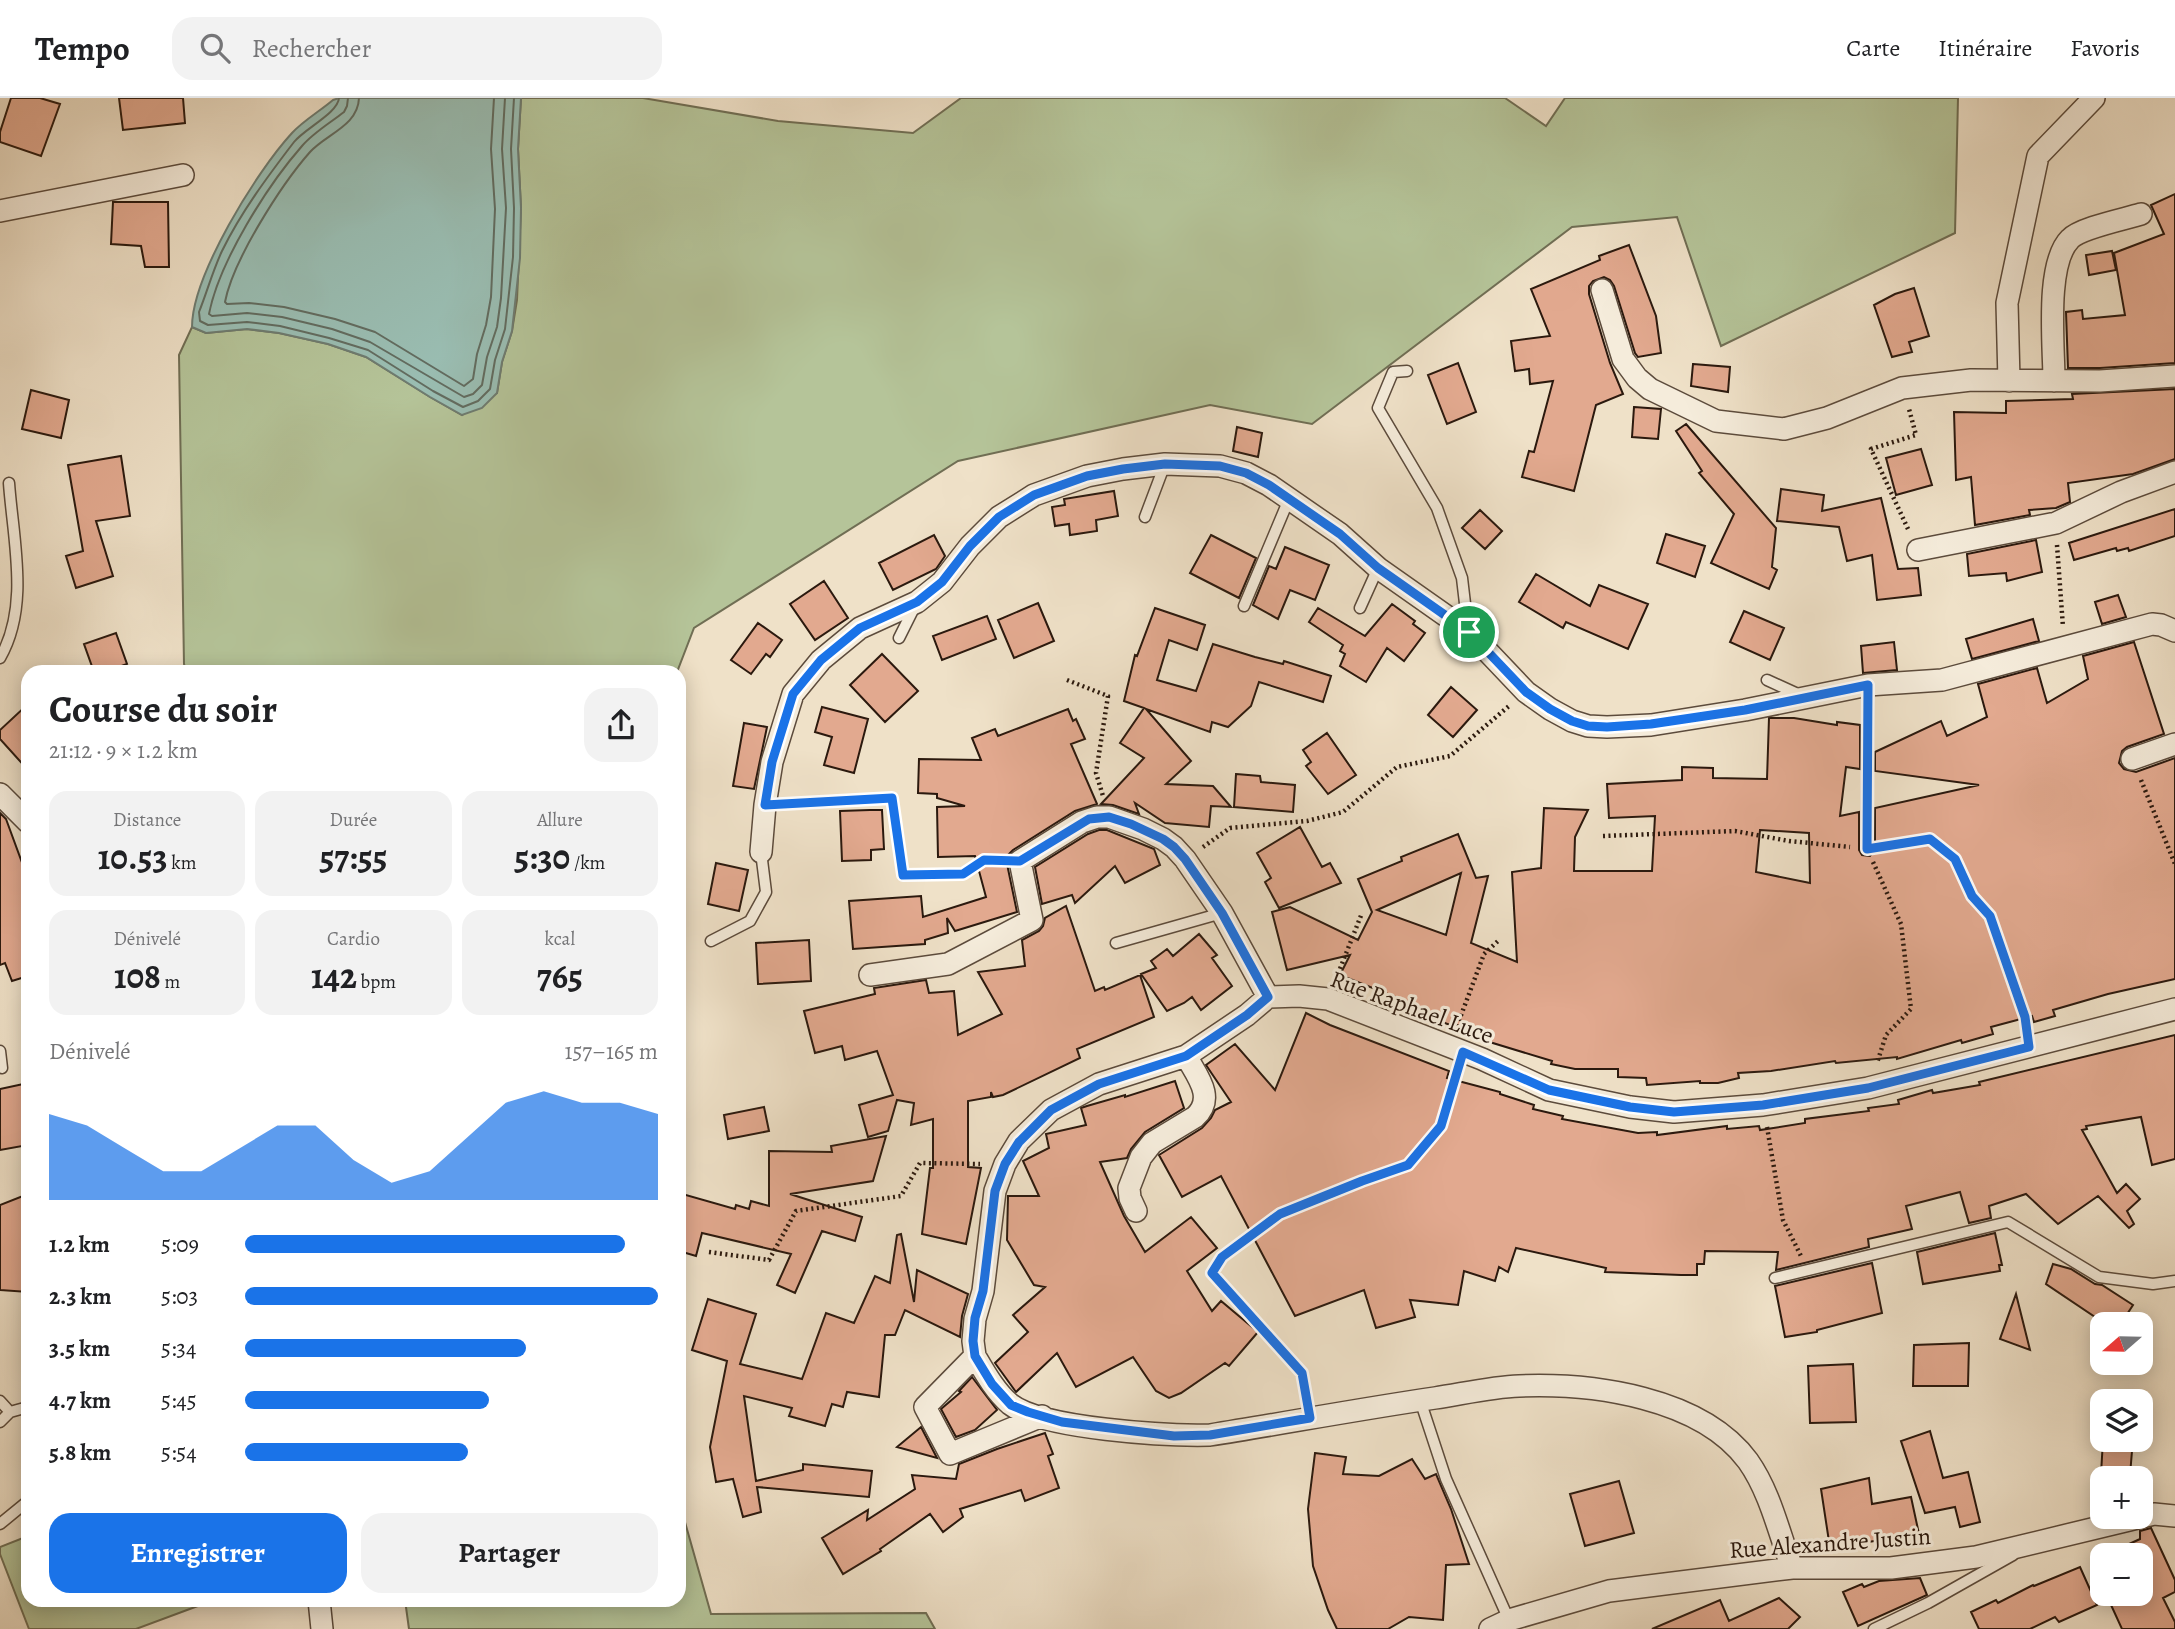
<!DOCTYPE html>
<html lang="fr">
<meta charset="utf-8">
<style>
:root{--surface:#fff;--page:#f2f2f2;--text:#202124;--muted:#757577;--line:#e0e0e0;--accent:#1a73e8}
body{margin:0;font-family:Alegreya,serif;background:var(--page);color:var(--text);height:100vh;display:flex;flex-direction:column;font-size:26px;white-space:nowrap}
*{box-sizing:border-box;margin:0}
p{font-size:23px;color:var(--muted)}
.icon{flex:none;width:38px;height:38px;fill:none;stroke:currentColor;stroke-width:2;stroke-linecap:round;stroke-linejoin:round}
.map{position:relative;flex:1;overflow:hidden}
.details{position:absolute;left:21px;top:567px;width:665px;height:942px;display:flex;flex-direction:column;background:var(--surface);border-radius:21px;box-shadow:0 4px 18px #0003}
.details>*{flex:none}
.needle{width:46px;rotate:250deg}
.tools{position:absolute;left:2090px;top:1214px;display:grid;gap:14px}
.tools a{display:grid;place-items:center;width:63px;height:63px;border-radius:14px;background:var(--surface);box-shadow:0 4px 18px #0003;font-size:35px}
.pin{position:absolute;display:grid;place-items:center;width:60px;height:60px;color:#fff;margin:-30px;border:4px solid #fff;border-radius:50%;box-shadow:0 2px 7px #0007}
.round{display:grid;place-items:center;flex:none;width:74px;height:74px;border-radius:21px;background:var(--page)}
.summary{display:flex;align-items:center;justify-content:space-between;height:119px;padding:0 28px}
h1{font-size:38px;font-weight:600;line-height:52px}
.stats{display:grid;grid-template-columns:repeat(3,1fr);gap:10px;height:119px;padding:7px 28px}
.stats div{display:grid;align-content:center;border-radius:18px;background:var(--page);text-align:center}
.stats b{font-size:35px;font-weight:600}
.stats small{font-size:19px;font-weight:400}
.stats p{font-size:19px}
.chart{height:196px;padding:14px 28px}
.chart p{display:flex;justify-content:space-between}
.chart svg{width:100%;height:126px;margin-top:7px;fill:var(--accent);opacity:.7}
.primary-button{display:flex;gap:14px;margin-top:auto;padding:14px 28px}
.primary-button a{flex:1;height:80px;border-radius:21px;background:var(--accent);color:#fff;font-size:28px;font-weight:600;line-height:80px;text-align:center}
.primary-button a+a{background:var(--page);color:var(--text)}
ul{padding:0 28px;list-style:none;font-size:23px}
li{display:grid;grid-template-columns:112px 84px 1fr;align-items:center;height:52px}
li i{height:18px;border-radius:9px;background:var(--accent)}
header{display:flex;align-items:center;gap:42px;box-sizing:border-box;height:98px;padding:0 35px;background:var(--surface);border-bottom:2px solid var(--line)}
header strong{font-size:33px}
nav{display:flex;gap:38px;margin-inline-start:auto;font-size:24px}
.search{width:490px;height:63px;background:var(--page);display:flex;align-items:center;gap:18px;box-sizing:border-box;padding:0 24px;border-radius:21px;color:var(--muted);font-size:26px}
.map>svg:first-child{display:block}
.green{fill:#b5c499;stroke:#706e54;stroke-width:2}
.water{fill:#9abeb3;stroke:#6e7c71;stroke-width:2}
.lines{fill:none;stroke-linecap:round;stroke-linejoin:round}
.shore{stroke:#626c60;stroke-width:2}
.building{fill:#e2a98f;stroke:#2b190e;stroke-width:2;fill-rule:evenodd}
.lane-casing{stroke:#5c4b3c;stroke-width:13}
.street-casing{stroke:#5c4b3c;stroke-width:24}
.path{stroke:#2b190e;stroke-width:4.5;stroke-dasharray:2 3.5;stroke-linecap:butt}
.lane{stroke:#f5ecdb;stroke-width:10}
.street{stroke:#f5ecdb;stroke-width:21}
.route-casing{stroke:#fff;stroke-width:14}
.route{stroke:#1a73e8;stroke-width:9}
.labels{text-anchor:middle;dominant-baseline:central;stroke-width:6;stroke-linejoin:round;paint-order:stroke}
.street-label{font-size:24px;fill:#2b190e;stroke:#f5ecdb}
</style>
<header>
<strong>Tempo</strong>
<div class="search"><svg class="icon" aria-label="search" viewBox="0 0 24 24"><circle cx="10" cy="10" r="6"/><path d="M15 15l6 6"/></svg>Rechercher</div>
<nav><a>Carte</a><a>Itinéraire</a><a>Favoris</a></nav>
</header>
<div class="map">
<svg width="2175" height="1531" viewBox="0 0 2175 1531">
<rect width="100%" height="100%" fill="#efe1c8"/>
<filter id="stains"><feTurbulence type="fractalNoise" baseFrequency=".00286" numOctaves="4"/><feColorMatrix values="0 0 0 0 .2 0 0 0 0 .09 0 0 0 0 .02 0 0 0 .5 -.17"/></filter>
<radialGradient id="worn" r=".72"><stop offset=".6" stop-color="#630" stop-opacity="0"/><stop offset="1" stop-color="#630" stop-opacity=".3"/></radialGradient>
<path class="green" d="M521,0H643L778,23L913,35L961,0H1505L1546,28L1565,0H1958L1955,135L1721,248L1677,119L1572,129L1312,326L1210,307L958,363L694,530L677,574H187L184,566L179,257L192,229L206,235L247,231L279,235L328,246L366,259L430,299L462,317L497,295L502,264L512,233L517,202L521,110L518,51Z
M679,1403L711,1516L926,1515L935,1531H409L405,1502H679Z
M28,1438V1502H214L136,1531H29L0,1456V1449Z"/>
<path class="water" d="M339,0H521L518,51L521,110L520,160L512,233L502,264L497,295L482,310L462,317L430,299L366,259L328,246L279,235L247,231L206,235L192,229C192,178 256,74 292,35C303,23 320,13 333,2Z"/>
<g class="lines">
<path class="shore" d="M339,0C338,15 304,31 294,44C268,78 241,114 222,153C213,172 207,194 199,214L200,223L208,227L247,224L280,228L329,240L368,252L433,293L463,309L478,303L490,291L495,262L505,231L513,159L514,110L511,51L514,0
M348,0L347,8L344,14C330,25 313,35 302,48C267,88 219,164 209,216L212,218L247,215L282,219L332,231L370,244L464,299L473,296L482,287L487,259L497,229L501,200L506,110L502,51L505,0
M359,0C358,28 326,36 310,54C281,87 233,162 225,204L227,206L249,205L284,209L335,221L375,234L464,288L473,281L477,256L486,227L491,199L495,111L491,51L494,0"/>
</g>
<path class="building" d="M11,0H40L60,6L41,58L0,44V34Z
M119,0H183L185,25L123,32Z
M2175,96V265L2100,270H2068L2066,214L2082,212L2083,221L2125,217L2114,155L2164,136L2151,107Z
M113,104H168L169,169H145L141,148L111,146Z
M1629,147L1656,218L1661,255L1638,259L1635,255L1614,188L1610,182L1604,179L1593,183L1589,188V196L1610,265L1623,296L1596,307L1574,393L1522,379L1529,353L1534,354L1553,283L1530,286L1529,271L1515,273L1511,243L1550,238L1531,191L1600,162L1599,158Z
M2112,153L2116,172L2089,177L2086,157Z
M1914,190L1929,238L1909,244L1912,254L1892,259L1874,207L1895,196Z
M1458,265L1476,314L1447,326L1428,277Z
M1693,266L1730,269L1728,294L1691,288Z
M2175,291V361L2133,376L2068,385L2070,404L2056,410L2029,412L2030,417L1975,427L1971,379L1956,382L1954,314L2006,315V303L2073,301L2072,296Z
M31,292L69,302L61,340L22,331Z
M1634,309L1661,311L1658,341L1632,339Z
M1686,326L1776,430L1772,469L1777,472L1769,491L1711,465L1734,416L1699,375L1702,373L1676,333Z
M1237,329L1262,335L1258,359L1233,353Z
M1921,351L1932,387L1896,397L1886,360Z
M121,358L130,418L96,423L113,478L76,490L66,458L83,453L68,367Z
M1781,391L1824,397L1822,413L1881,400L1898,471L1918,470L1921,497L1877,502L1872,457L1847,463L1839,429L1777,423Z
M1114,393L1118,418L1096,422L1097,433L1070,437L1069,426L1055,428L1052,409L1065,407L1064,401Z
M2175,411V438L2129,453L2128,450L2117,453L2116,450L2074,462L2069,445Z
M1480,412L1502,433L1485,451L1462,430Z
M1666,436L1705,448L1695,479L1657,465Z
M934,437L945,458L936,471L893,492L879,465Z
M1211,437L1256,460L1239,500L1190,475Z
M2036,442L2042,474L2007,483L2006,475L1969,478L1967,456Z
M1285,449L1329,467L1315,502L1290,492L1278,521L1253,507L1269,468L1276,471Z
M1536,476L1590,508L1599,487L1648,506L1628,551L1566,524L1563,530L1519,504Z
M824,483L848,520L815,542L790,506Z
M2118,497L2126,519L2102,526L2095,504Z
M1038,505L1054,543L1014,560L998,522Z
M1392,506L1415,523L1413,526L1425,535L1404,563L1387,550L1366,584L1340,568L1345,556L1340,553L1343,547L1309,524L1318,510L1365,538Z
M1155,510L1205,527L1197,552L1169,542L1157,582L1196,593L1213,546L1255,559L1283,566L1284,563L1331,578L1323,604L1259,584L1251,608L1228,629L1212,624L1210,634L1146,611L1191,663L1166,686L1213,688L1231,709L1211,708L1209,729L1165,725L1135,705L1139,716L1113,707L1101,706L1144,660L1120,645L1144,610L1124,603L1135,557L1137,558Z
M1744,513L1784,530L1770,562L1730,544Z
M987,518L996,541L942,562L933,538Z
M2033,521L2039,543L1972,561L1966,541Z
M758,525L782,542L770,559L766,556L751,576L731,562Z
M116,535L127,566L105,574H94L84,546Z
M1894,544L1897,572L1863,575L1861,548Z
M2134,544L2164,636L2127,649L2122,653L2119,665L2124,671L2136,674L2175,660V881L2108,896L2053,912L2055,918L2034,924L2032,918L1991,929L1993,936L1962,945L1961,942L1897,961V959L1836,965L1835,963L1771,973L1738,975L1739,980L1718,985H1700V983L1647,987L1646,980L1618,979V971H1575L1551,966L1552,963L1460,935L1461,931L1415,914L1418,908L1340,877L1350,857L1287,872L1272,814L1290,809L1358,842L1372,814L1358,781L1402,763L1401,759L1458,736L1476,780L1488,778L1471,845L1517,864L1512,774L1541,770L1544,710L1588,712L1575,739L1574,773H1652L1655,718L1609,720L1607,686L1682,682V669L1713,670V680L1767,681L1769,620H1794L1837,627V624L1860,627V671L1846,669L1840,718L1859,714V752L1862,757L1870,758L1875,751V710L1979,687L1875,673V654L1941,623L1947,638L1987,619L1978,586L2037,570L2047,605L2088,581L2083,558ZM1760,732L1809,735L1810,785L1756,774ZM1461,775L1446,837L1377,812Z
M882,556L918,593L885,624L850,587Z
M1451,589L1477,612L1453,639L1428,617Z
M28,606V672L0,641V632Z
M822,609L868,621L854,675L824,667L832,639L815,634Z
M1068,611L1073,623L1076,621L1085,641L1071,646L1097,706L1075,713L1013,752L1008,757L1007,766L1017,814L955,833L947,820L948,835L925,842V846L853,851L849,803L921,798L923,819L986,799L975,758L938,759L937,709L965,708L937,700V696L918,695L919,661L981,662L972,640L995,631L998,638Z
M744,625L767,629L754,691L733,688Z
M1327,635L1356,677L1328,696L1306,668L1311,664L1303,652Z
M1236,676L1260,678L1261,684L1295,687L1293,714L1234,709Z
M870,712H882L884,751L871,752V762L842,763L840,713Z
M0,715L6,721L28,781V878L12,883L5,865L0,867Z
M1300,729L1322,769L1330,765L1341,785L1279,810L1265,784L1271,780L1257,755Z
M1099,732H1107L1154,751L1160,767L1125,785L1115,768L1075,805L1072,797L1042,806L1035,769L1088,736Z
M716,765L748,772L739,813L708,806Z
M1066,808L1095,893L1104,889L1105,892L1140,877L1154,919L1077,951L1080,960L1003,997L993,999L991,994V999L968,1003V1069L981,1070L966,1146L922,1136L930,1070H933V1021L911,1027L914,1005L897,1002L888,1033L868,1039L859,1007L893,997L877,953L845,962L842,948L815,955L804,913L875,896L874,890L926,882L929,895L954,893L958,937L1002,916L978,874L1025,868L1022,842L1039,833L1043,828L1045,820Z
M1199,836L1217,857L1212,860L1232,888L1201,912L1192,899L1184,905L1167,913L1141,876L1156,870L1151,863L1167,851L1173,858Z
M809,842L811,883L758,886L756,845Z
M1306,915L1330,927L1449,973L1447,980L1500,994V996L1534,1007L1533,1011L1563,1018L1562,1021L1638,1035L1657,1034V1037L1727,1028V1031L1759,1028L1760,1032L1805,1025V1021L1869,1013L1868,1010L1899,1006L1898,1002L1932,992L1933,995L1980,987L1979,984L2175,937V1061L2152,1067L2141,1019L2086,1028L2087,1031L2082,1032L2117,1095L2126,1086L2140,1101L2127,1113L2134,1126L2129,1130L2098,1098L2058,1126L2026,1096L1989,1108L1991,1120L1969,1125L1960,1094L1906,1108L1912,1131L1868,1141L1869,1149L1776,1172L1778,1154L1705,1153L1704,1166H1697V1177H1681L1605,1174L1606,1170L1516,1150L1508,1174L1499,1169L1495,1183L1464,1173L1458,1207L1410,1202L1415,1219L1376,1230L1364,1192L1295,1218L1221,1078L1182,1099L1159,1057L1202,1030L1211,1020L1215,1012L1231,1004L1206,967L1235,946L1275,992Z
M1175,983L1184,1010L1145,1034L1131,1051L1127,1060L1100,1064L1124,1118L1145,1154L1191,1119L1217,1150L1187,1173L1212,1213L1221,1203L1258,1234L1229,1268L1225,1265L1181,1295L1169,1300L1156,1293L1133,1259L1076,1289L1057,1255L1016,1294L995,1265L1028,1234L1013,1217L1045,1189L1034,1187L1007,1142L1008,1098H1039L1023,1063L1049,1050L1046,1036L1086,1027L1081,1010L1087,1008L1125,997V999Z
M28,985V1047L0,1052V991Z
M764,1009L769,1033L728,1041L724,1017Z
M886,1038L873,1083L790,1096L862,1119L855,1143L822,1133L795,1195L777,1187L791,1156L702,1135L696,1158L679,1153V1095L735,1111L736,1107L749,1111L751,1103L769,1108V1053L832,1054L831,1048Z
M28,1096V1194L0,1192V1107Z
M1995,1135L2002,1167H1999L2000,1173L1923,1186L1917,1154Z
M901,1136L914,1204L917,1172L968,1196L962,1218L960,1239L905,1212L895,1237H885L879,1299L847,1294L843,1309L832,1306L825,1328L789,1318L792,1310L744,1298L756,1383L803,1372V1366L872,1373L869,1399L757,1389L761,1414L743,1419L733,1381L716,1384L710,1349L727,1263L692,1252L708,1201L756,1216L740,1266L802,1281L826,1215L854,1225L875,1178L890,1185L897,1137Z
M1872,1165L1882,1215L1817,1232V1234L1785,1239L1775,1188Z
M2053,1166L2071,1171L2095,1186L2102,1187L2133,1207L2120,1227H2107L2046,1186Z
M2016,1196L2030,1252L2000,1241Z
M1969,1245L1968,1288H1913L1914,1247Z
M1853,1266L1856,1324L1810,1325L1808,1268Z
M972,1279L997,1312L975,1332L956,1339L941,1311L961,1294L959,1293Z
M921,1329L937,1360L897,1349Z
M1930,1333L1943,1380L1968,1374L1980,1424L1960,1429L1955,1409L1925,1415L1901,1343Z
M1045,1335L1053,1356L1048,1358L1059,1390L1025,1403L1021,1392L960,1411L963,1419L943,1434L930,1416L880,1451L881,1453L843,1476L822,1440L868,1412L867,1422L915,1391L912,1377L956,1381L959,1366L997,1351Z
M2103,1342H2121V1353H2132L2130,1377L2101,1376Z
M1315,1355L1346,1359L1343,1376L1379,1378L1412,1361L1425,1381L1436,1376L1451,1411L1469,1466L1446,1467L1443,1522L1409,1519L1388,1531H1337L1328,1512L1313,1468L1308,1411Z
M1869,1380L1872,1406L1911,1399L1919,1436L1830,1450L1821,1391Z
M1619,1383L1634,1435L1585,1448L1570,1396Z
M2151,1430L2175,1482V1494L2163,1500L2175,1524V1531H2122L2106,1496H2140V1458H2103L2140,1441V1433Z
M2080,1469L2097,1507L2059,1524L2055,1519L2030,1531H1979L1971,1514L1996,1502L1998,1505L2033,1487L2034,1488Z
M1920,1480L1927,1497L1858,1528L1843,1494L1862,1486L1864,1489L1879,1483Z
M1779,1500L1800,1519L1788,1531H1652L1720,1502L1729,1523Z"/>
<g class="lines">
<g class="lane-casing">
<path id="lane" d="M1407,273L1393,274L1378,310L1437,410L1462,480L1468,531
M1145,419L1165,366
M1244,508L1289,401
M1360,510L1378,470
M899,540L916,506
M0,560C30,508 13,442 9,385
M1767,582L1800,597
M1867,751L1868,587
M711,843L750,823L766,794L761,754
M1116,845L1222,815
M0,953L2,970
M1775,1180L2008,1124L2099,1179L2153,1186L2175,1183
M1420,1302L1446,1381L1509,1522
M0,1303L10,1314
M0,1324L10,1314L28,1309
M0,1426L28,1403
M1874,1531L1928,1505L2013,1457"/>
</g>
<g class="street-casing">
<path id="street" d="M0,113L183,77
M1602,192L1623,261L1637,280L1650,291L1716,323L1784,331L1827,320L1902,290L1971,282L2100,283L2175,278
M2009,283L2007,205L2038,58L2094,0
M2054,283C2054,248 2045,166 2070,141C2080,130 2125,121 2141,116
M1918,452L2056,425L2121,394L2175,374
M2132,661L2175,646
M0,696L28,724
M761,754L765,707L772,664L793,596L821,562L860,530L917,504L942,484L970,448L999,419L1034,397L1087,378L1123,371L1165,366L1220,368L1246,375L1269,387L1340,436L1378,470L1469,534L1526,594L1550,611L1572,623L1588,628L1607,629L1651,627L1745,612L1868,587L1942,582L2152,526L2161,527L2175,533
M870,877L948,866L1032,822L1020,763L1082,724L1097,719H1109L1143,731L1163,741L1174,749L1185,761L1222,815L1268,899
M1136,1113L1130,1100L1129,1090L1141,1059L1152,1045L1195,1019C1216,1000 1197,978 1186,958
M975,1258C985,1275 995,1293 1010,1306C1042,1331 1168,1338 1210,1337C1285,1325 1360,1311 1435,1300C1462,1296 1491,1289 1519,1288C1592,1285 1701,1299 1748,1363C1770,1394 1779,1435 1792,1470
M1042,1318L950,1356L925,1309L975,1258L973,1243L975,1221L983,1193L995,1093L1005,1066L1019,1043L1051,1012L1099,986L1186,958L1247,917L1268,899L1299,898L1328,901L1482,961L1549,992L1630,1009L1674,1014L1763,1007L1868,990L2175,911
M319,1502L322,1531
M1490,1531L1509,1522L1609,1493L1792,1470H1891L1976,1459L2154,1416L2175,1418"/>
</g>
<path class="path" d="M1908,431L1871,351L1916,337L1909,311
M2057,447L2063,529
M1067,582L1108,598L1096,675L1103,698
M2141,682L2175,766
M788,706L892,700L903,777L963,776L984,762L998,763
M1603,738L1735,733L1789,743L1850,749
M1883,748L1930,741L1955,761L1972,798L1990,818L2025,919L2026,929
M1203,749L1230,730L1307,723L1343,714L1397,669L1450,658L1509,608
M1873,764L1901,826L1911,911L1886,937L1877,965
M1336,881L1362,815
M1457,928L1484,856L1498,843
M1767,1029L1783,1122L1801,1158
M709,1154L769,1162L796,1113L901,1098L920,1065L980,1066
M1306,1299L1302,1275L1212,1175L1222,1159L1280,1116L1362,1083L1408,1067L1441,1028L1458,973"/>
<use href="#lane" class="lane"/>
<use href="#street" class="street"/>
</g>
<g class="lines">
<g class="route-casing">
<path id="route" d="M1165,366L1220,368L1246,375L1269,387L1340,436L1378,470L1469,534L1526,594L1550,611L1572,623L1588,628L1607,629L1651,626L1745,612L1868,587L1867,751L1930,741L1955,761L1972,798L1990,818L2025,919L2029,949L1868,990L1763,1007L1674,1014L1630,1009L1549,992L1463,954L1441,1028L1408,1067L1362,1083L1280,1116L1222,1159L1212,1175L1302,1275L1310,1320L1210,1337L1174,1338L1062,1324L1028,1314L1011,1307L992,1286L975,1258L973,1243L975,1220L983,1193L995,1093L1005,1066L1019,1044L1051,1012L1099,986L1186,958L1247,917L1268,899L1222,815L1185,761L1174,749L1163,741L1131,726L1109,719L1089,721L1020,763L984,762L963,776L903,777L892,700L765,707L772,664L793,596L821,562L860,530L917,504L942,484L970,448L999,419L1034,397L1087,378L1123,371Z"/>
</g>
<use href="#route" class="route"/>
</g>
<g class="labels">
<g class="street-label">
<text transform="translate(1412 909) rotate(20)">Rue Raphael Luce</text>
<text transform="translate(1830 1445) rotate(-4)">Rue Alexandre Justin</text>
</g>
</g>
<rect width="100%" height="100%" filter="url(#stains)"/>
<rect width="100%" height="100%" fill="url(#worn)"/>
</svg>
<div class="tools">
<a><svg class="needle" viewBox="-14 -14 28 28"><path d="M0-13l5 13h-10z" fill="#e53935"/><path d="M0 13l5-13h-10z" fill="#757577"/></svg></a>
<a><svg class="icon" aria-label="layers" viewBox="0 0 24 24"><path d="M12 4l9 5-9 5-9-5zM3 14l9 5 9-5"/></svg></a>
<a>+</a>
<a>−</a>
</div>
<div class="pin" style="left:1469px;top:534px;background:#1e9e55"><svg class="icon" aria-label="arrive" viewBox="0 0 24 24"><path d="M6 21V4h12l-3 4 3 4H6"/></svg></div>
<section class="details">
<div class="summary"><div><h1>Course du soir</h1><p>21:12 · 9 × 1.2 km</p></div><a class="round"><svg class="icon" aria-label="share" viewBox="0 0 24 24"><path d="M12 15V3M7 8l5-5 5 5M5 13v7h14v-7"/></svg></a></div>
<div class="stats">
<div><p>Distance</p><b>10.53<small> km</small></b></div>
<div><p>Durée</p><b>57:55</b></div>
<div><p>Allure</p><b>5:30<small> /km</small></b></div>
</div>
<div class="stats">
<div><p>Dénivelé</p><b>108<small> m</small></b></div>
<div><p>Cardio</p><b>142<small> bpm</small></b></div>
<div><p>kcal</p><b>765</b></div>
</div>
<div class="chart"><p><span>Dénivelé</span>157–165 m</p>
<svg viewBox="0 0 160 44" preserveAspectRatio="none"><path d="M0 44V14L10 18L20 26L30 34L40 34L50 26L60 18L70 18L80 30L90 38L100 34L110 22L120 10L130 6L140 10L150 10L160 14V44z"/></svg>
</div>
<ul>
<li><b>1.2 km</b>5:09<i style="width:92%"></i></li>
<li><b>2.3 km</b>5:03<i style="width:100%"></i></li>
<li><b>3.5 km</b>5:34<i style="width:68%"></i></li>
<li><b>4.7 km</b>5:45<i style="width:59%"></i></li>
<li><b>5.8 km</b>5:54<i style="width:54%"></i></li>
</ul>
<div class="primary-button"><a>Enregistrer</a><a>Partager</a></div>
</section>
</div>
